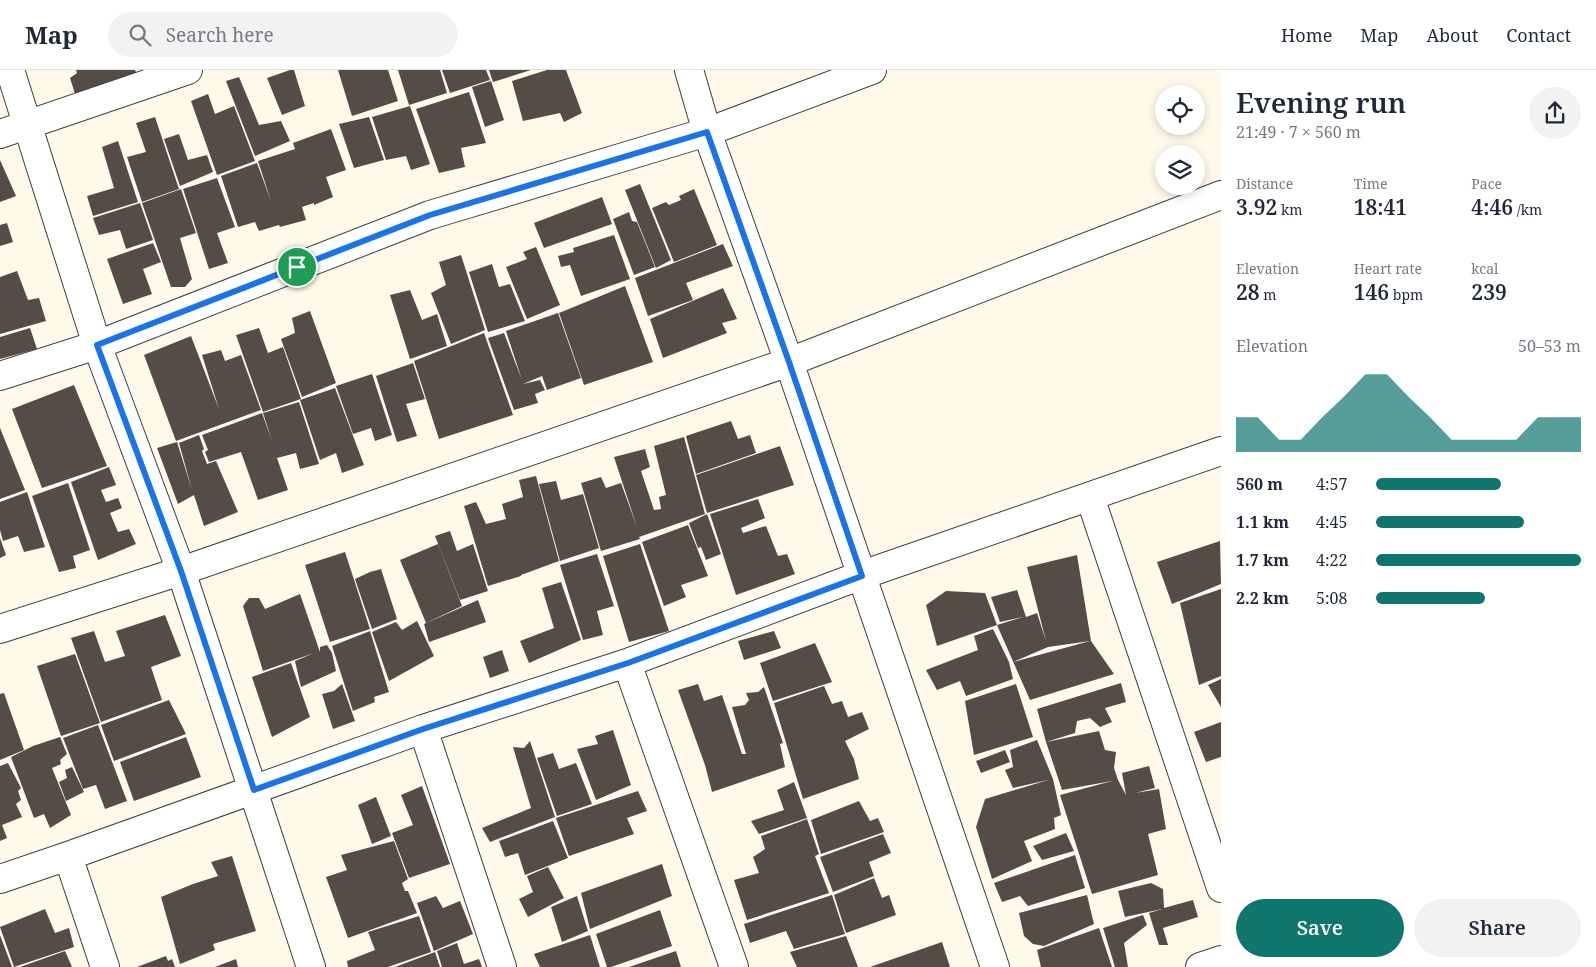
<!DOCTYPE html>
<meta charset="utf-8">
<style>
:root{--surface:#fff;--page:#f2f2f3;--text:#1f2937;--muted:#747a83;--line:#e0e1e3;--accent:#0f766e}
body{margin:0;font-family:"Noto Serif",serif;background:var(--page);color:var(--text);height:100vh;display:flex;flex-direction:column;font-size:19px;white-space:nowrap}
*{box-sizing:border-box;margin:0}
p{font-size:16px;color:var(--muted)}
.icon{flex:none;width:28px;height:28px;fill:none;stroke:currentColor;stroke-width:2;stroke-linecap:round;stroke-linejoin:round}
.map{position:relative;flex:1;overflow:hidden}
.details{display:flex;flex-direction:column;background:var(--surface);width:375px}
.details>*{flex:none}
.buttons{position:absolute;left:1155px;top:15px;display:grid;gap:10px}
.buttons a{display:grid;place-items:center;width:50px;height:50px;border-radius:50%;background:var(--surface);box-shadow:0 2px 8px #0003;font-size:25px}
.pin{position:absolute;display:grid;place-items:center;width:42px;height:42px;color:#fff;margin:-21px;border:2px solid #fff;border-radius:50%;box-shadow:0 1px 5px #0007}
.round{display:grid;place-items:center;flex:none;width:52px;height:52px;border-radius:26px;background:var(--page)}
.summary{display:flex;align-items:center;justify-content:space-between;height:85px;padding:0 15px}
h1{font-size:28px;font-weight:600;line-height:38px}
.figures{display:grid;grid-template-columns:repeat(3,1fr);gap:8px;height:85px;padding:5px 15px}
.figures div{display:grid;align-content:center}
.figures b{font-size:21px;font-weight:600}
.figures small{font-size:14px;font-weight:400}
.figures p{font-size:14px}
.chart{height:140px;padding:10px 15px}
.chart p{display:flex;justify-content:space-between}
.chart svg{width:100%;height:90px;margin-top:5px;fill:var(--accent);opacity:.7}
.cta{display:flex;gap:10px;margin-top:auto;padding:10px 15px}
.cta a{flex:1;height:58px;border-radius:30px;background:var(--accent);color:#fff;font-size:20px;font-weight:600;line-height:58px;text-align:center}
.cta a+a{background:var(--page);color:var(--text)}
ul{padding:0 15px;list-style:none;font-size:16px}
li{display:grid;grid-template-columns:80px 60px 1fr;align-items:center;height:38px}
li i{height:12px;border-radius:6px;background:var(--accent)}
header{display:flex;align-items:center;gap:30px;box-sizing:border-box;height:70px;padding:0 25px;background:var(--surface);border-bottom:1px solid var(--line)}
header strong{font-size:24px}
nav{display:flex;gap:28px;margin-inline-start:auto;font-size:18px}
.search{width:350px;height:45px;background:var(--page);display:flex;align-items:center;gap:12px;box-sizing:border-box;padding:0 18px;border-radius:28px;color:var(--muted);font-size:19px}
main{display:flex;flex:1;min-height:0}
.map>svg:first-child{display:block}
.building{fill:#554b47;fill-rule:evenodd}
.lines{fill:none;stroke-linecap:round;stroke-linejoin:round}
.street-casing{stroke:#3e3e3e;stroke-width:30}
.street{stroke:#fff;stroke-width:28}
.route-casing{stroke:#fff;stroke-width:10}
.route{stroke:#1a73e8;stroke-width:6}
</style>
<header>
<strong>Map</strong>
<div class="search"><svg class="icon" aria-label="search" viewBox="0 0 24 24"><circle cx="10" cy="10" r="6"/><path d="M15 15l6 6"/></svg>Search here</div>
<nav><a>Home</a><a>Map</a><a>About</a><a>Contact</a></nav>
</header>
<main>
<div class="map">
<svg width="1221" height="897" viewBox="0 0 1221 897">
<rect width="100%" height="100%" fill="#fff9ea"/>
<path class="building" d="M76,0H135L137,4L75,24L70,8L77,3Z
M290,0H294L305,36L282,45L267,8Z
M338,0H388L398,31L352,46Z
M398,0H440L447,23L409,35Z
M442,0H486L490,10L450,23Z
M489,0H531L493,12Z
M547,0H566L582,43L564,52L560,43L523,51L512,11Z
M239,7L259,55L281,51L290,71L255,86L226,11Z
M491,11L504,50L485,57L472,17Z
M469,22L486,73L461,78L465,97L439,103L416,39Z
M208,24L215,44L234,36L255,91L217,105L191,31Z
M410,36L430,94L411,100L406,86L386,90L372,47Z
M155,47L179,119L142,132L127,87L146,82L136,53Z
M369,47L384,90L354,98L339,54Z
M331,59L346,100L326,107L333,127L314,135V133L302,137L306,150L280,157L279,155L259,161L255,152L238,157L221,106L257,93L271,131L258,91L295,79L293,73Z
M179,64L188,90L207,85L213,102L180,116L164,69Z
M118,71L138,132L93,146L87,126L114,118L102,77Z
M0,90L16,126L0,132Z
M217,108L235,157L217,163L228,193L209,199L183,119Z
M640,114L671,190L656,198L625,120Z
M181,119L196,163L180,168L192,209L185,217H171L142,133Z
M694,119L717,175L674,192L652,138L666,132L669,135L681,130L679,126Z
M602,127L612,154L544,178L534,153Z
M140,133L153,170L126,179L120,160L99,165L93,148Z
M629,142L632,151L637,152L655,197L634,205L613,149Z
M7,153L13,172L0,176V155Z
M614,165L630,209L581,226L570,195L561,197L558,186L574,182L573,178Z
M153,173L161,192L143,199L152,224L123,234L107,189Z
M723,174L733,196L686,213L693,230L648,246L635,208Z
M536,177L560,235L527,249L506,197L527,189L523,182Z
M461,185L485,260L451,274L431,223L446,215L439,192Z
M492,194L499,217L510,214L525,251L488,262L469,202Z
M17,201L28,230L39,228L46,251L0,264V207Z
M625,216L653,292L584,315L559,243Z
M723,218L737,249L722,253L727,263L663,288L650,249Z
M410,220L422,250L437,244L447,276L410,289L390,225Z
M310,241L336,313L302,327L281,269L295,263L292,248Z
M558,243L581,308L547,320L542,306L523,314L540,310L545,320L535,324L538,333L514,340L488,268L504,263L522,310L506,261Z
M30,258L37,279L0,289V267Z
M259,258L268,283L283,277L301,329L263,342L236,265Z
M484,263L513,345L439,369L414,291Z
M191,266L219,339L202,285L221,280L225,291L241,285L261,340L176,371L144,285Z
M413,293L425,329L406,334L417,366L397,372L376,306Z
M372,304L392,365L375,371L371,358L353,364L336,316Z
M74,315L107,396L42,418L12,339Z
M335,318L364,395L342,403L336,383L320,390L300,330Z
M299,332L319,394L300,399L296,383L277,388L288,420L258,430L241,382L209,392L205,382L208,380L202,365L262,343L272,371L263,343Z
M731,351L738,369L750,365L756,383L696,404L686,366Z
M0,358L25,420L0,429Z
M199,365L204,379L202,381L207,394L216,391L238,442L204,456L194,425L178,434L157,378L177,372L192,420L179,373Z
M684,367L705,444L639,467L640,469L601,481L581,413L601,407L606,418L621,413L637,457L614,387L645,379L650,397L641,401L654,440L661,439L659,427L666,425L654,376Z
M780,376L794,415L707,443L696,405Z
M109,397L116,415L101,420L106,432L118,428L122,438L110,443L118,462L129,459L136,474L98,490L71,412Z
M536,406L559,491L521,505V506L488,516L464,436L476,432L486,454L506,449L502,434L523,427L519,410Z
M556,411L561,430L583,424L599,478L560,491L539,414Z
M68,413L90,480L73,486L76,498L59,502L32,426Z
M27,422L45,477L24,482L18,466L3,471L0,460V432Z
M758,429L765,448L741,458L743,463L766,456L778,486L787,484L795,504L736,525L710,444Z
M707,444L721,484L706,490L701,477L698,478L689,453Z
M688,455L708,506L681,515L686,527L664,536L642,472Z
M450,461L457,481L473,474L488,521L460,530L435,466Z
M0,468L6,485L0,488Z
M1220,471L1221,514L1172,534L1157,492Z
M438,474L462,536L426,553L400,490Z
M640,474L669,561L629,572L603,486Z
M345,482L370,559L330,572L305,495Z
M597,484L614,536L597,541L603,565L583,570L560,495Z
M1077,485L1091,571L1114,604L1030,630L997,555L937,576L926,535L946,521L985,523L997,555L1023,547L1000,552L991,527L1017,520L1026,547L1037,543L1046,571L1027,497ZM1090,571L1013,592L1048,577Z
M381,499L397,549L372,559L355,509L370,502Z
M561,512L581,570L529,593L520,571L554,558L542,518Z
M1221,519V606L1199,615L1180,533Z
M300,524L320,582V577L327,575L332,583L336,601L301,617L295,591L314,583L263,601L243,536L249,528H259L265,539Z
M478,530L486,552L429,572L424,554Z
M165,545L181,586L151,597L162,630L101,652L71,568L94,561L105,592L125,586L116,561Z
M417,551L434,586L389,611L372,562L396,552L402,560Z
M993,559L1009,592L1013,609L966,626L960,611L937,620L926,600L978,580L974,566Z
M370,561L389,622L374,627L375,632L353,641L332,576Z
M774,561L781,578L744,590L738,571Z
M815,573L832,612L773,631L760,593Z
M502,580L509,601L490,608L483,587Z
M75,584L100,653L61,666L37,596Z
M291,593L310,647L272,667L252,607Z
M1221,609V637L1208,615Z
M1121,613L1126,632L1105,638L1112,652L1100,657L1090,648L1077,651L1075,663L1046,672L1037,639Z
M342,614L355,651L333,659L322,624L334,621Z
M698,614L704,631L722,625L742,684H746L732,637L745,635L749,630L746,623L758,622L764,617L783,673L780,674L785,697L712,722L705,695L678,620Z
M1016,614L1033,667L974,685L965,631Z
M824,616L832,634L842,631L848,647L862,642L869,659L845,671L854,689L859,709L803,729L774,633Z
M4,623L24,680L0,690V624Z
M169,630L186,664L114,691L101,655Z
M1221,652V687L1206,692L1194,662Z
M98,655L127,731L105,739L96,715L83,719L63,668Z
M613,660L631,715L596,730L577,679L598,674L595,666Z
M1099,661L1105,680L1116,682L1114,698L1118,710L1126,725L1122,703L1149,696L1155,718L1135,723L1159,719L1166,759L1148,764L1158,805L1092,824L1060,725L1112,711L1062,720L1046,672Z
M60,667L67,684L60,690L61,694L52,698L71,745L50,758L44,744L34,748L11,687L33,676Z
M186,667L201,707L134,731L120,692Z
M1037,670L1053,709L1061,745L1054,748L1055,759L1024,771L1032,791L992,809L976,757L985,729L1048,710L1013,718L1005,700L1013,697L1010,680Z
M530,671L555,747L490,772L482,758L531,738L513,677L524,678Z
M1005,680L1010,692L981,703L976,691Z
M553,683L559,699L576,693L592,734L557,746L537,688Z
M8,693L21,718L18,721L21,730L16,734L22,747L2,755L7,768L0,771V696Z
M72,697L84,722L66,731L59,712L67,708L65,700Z
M794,712L807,748L759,764L751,751L784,740L777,720Z
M422,716L450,794L409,808L392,763L413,755L401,725Z
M638,721L647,741L627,748L634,764L569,786L556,748Z
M376,727L391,766L372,774L358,735Z
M859,731L870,751L878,748L884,762L821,784L811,750Z
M807,749L819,784L815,786L829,823L747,850L734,810L759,803L753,787L765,779L761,766Z
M553,751L568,788L525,805L518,783L505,787L499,771Z
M1066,763L1074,781L1042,790L1033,776Z
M883,764L891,783L869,792L874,806L833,822L820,787Z
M394,771L408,809L402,813L405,821H408L417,843L348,868L326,807L347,800L341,785Z
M1075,785L1085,818L1028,836L1020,826L1002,832L994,813Z
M232,786L256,861L213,874L215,880L180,894L161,827L193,814L218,806L211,792Z
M662,794L672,826L590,859L581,823Z
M548,797L564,828L528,847L519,829L533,822L527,806Z
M874,808L882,828L889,825L896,845L846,863L834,825Z
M1151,813L1163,819L1164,838L1193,830L1198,847L1163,858L1168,875H1159L1149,843L1162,839L1125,847L1118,821Z
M832,825L845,864L794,879L786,861L750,873L744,854Z
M1087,825L1094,854L1044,876L1033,874L1024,866L1019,843Z
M436,826L443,838L460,831L473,864L434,881L417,833Z
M577,826L588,861L562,872L551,837Z
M45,839L55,863L69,858L74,877L14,897L0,857Z
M660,840L672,876L611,897H607L596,864Z
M1143,845L1147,855L1124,873L1128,897H1115L1103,858Z
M419,846L431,882L388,897H348L347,891L375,880L368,862Z
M1099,858L1112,897H1041L1037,880Z
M0,865L12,897H0Z
M590,865L600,897H540L534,884Z
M846,866L858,897H797L790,882Z
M942,872L950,897H870Z
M457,873L464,894L479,889L482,897H442L437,881Z
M65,881L72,897H20Z
M676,881L681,897H629Z
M435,882L440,897H395Z
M166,886L168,891L172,889L175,897H137Z
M236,889L238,897H215Z"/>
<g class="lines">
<g class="street-casing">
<path id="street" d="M10,0L97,275L181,501L311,897
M689,0L707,62L789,292L995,897
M0,64L188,0
M0,306L97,275L430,145L707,62L872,0
M1090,427L1221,818
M0,559L181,501L789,292L1221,125
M627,593L734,897
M423,659L502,897
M68,786L105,897
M0,809L68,786L423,659L627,593L862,505L1221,381
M1200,897L1221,890"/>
</g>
<use href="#street" class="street"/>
</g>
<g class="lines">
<g class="route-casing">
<path id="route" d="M707,62L789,292L862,506L628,593L423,659L254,720L181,501L97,275L430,145Z"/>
</g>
<use href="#route" class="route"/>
</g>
</svg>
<div class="buttons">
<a><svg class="icon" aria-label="locate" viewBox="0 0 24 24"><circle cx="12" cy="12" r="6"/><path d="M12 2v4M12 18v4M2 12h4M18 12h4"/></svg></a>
<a><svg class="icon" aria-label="layers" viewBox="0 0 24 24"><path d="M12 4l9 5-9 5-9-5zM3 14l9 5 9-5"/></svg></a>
</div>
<div class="pin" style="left:297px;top:197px;background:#1e9e55"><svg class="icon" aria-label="arrive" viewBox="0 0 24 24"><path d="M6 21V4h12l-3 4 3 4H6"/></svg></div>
</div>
<section class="details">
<div class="summary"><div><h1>Evening run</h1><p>21:49 · 7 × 560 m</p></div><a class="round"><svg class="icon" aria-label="share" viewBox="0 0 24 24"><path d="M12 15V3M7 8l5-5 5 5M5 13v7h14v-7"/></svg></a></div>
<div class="figures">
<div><p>Distance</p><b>3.92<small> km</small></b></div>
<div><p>Time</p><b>18:41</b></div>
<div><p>Pace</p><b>4:46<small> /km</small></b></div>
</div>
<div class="figures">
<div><p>Elevation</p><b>28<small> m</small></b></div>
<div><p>Heart rate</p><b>146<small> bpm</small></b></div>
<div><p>kcal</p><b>239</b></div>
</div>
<div class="chart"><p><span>Elevation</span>50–53 m</p>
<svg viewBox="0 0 160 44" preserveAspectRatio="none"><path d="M0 44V27L10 27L20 38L30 38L40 27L50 17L60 6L70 6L80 17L90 27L100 38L110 38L120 38L130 38L140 27L150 27L160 27V44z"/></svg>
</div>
<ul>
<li><b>560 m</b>4:57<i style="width:61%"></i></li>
<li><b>1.1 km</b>4:45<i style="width:72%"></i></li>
<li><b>1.7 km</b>4:22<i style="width:100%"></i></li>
<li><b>2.2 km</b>5:08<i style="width:53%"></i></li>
</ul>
<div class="cta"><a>Save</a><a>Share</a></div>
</section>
</main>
